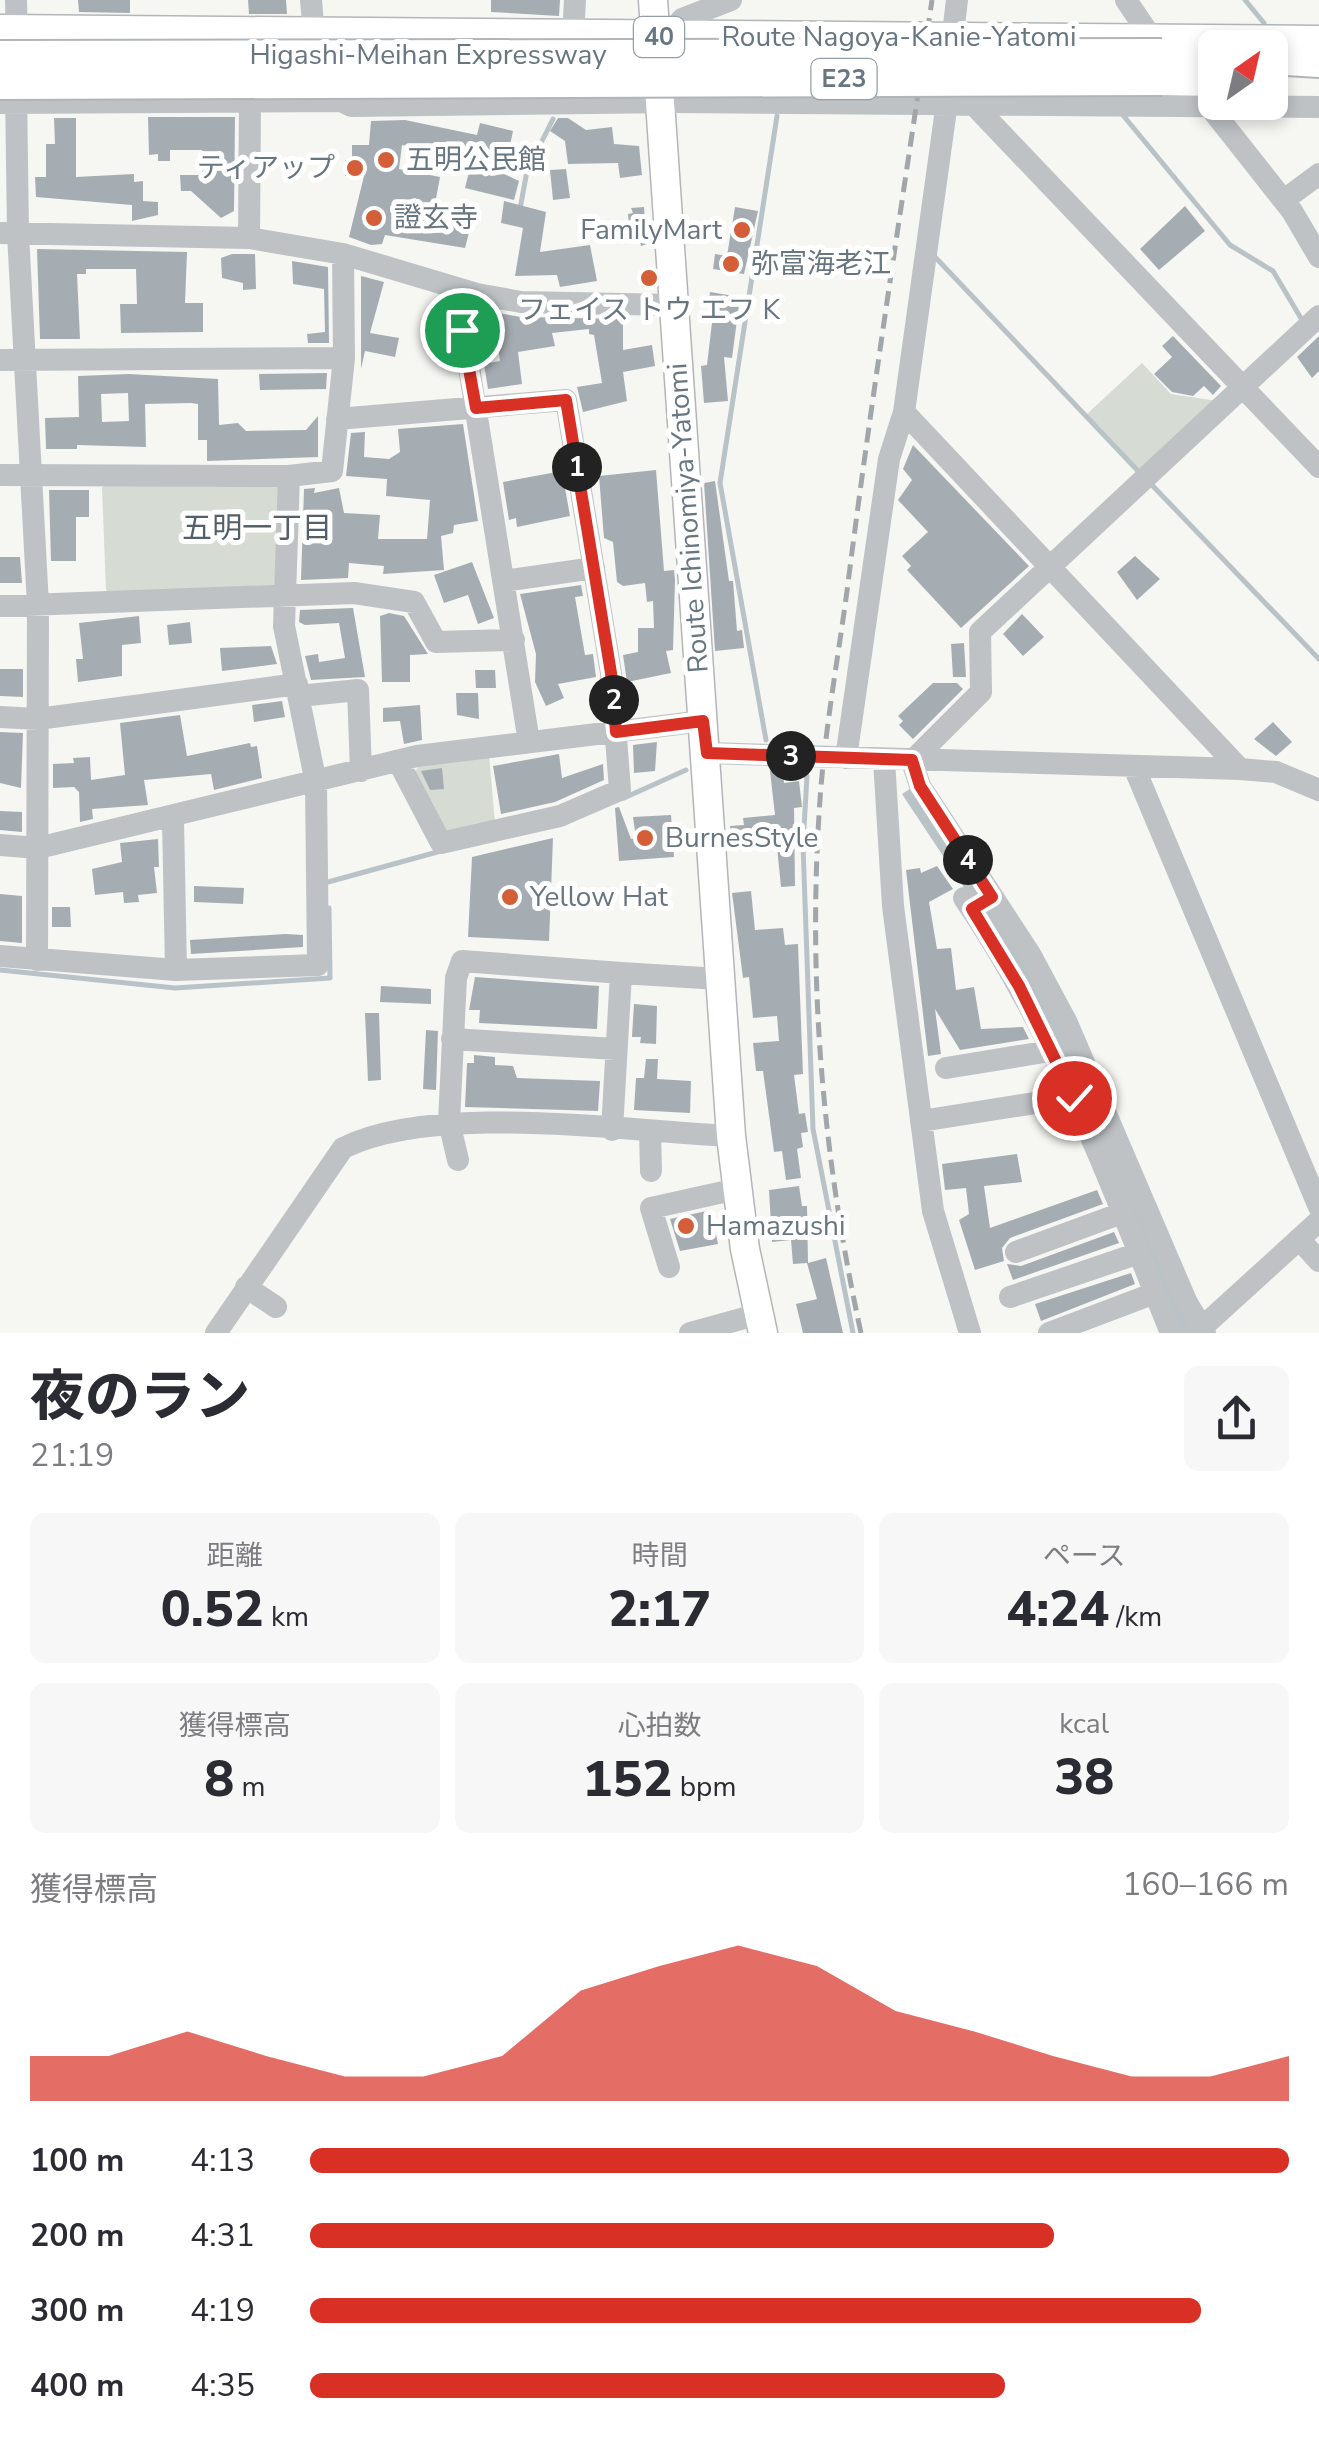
<!DOCTYPE html>
<html lang="ja">
<meta charset="utf-8">
<style>
:root{--surface:#fff;--page:#f7f7f7;--text:#2b2b33;--muted:#7c7c81;--accent:#d93025}
body{margin:0;font-family:"Nunito Sans","Noto Sans JP",sans-serif;background:var(--page);color:var(--text);height:100vh;display:flex;flex-direction:column;font-size:38px;white-space:nowrap}
*{box-sizing:border-box;margin:0}
p{font-size:32px;color:var(--muted)}
.icon{flex:none;width:55px;height:55px;fill:none;stroke:currentColor;stroke-width:2;stroke-linecap:round;stroke-linejoin:round}
.map{position:relative;height:1333px;overflow:hidden}
.sheet{display:flex;flex-direction:column;background:var(--surface);flex:1}
.sheet>*{flex:none}
.needle{width:65px;rotate:34deg}
.fabs{position:absolute;left:1198px;top:30px;display:grid;gap:20px}
.fabs a{display:grid;place-items:center;width:90px;height:90px;border-radius:15px;background:var(--surface);box-shadow:0 5px 15px #0003;font-size:50px}
.pin{position:absolute;display:grid;place-items:center;width:85px;height:85px;color:#fff;margin:-42px;border:5px solid #fff;border-radius:50%;box-shadow:0 2px 10px #0007}
.km{position:absolute;width:50px;height:50px;margin:-25px;border-radius:50%;background:#222;color:#fff;font-size:28px;line-height:50px;text-align:center}
.round{display:grid;place-items:center;flex:none;width:105px;height:105px;border-radius:15px;background:var(--page)}
.overview{display:flex;align-items:center;justify-content:space-between;height:170px;padding:0 30px}
h1{font-size:55px;font-weight:800;line-height:75px}
.stats{display:grid;grid-template-columns:repeat(3,1fr);gap:15px;height:170px;padding:10px 30px}
.stats div{display:grid;align-content:center;border-radius:15px;background:var(--page);text-align:center}
.stats b{font-size:50px;font-weight:800}
.stats small{font-size:28px;font-weight:400}
.stats p{font-size:28px}
.chart{height:280px;padding:20px 30px}
.chart p{display:flex;justify-content:space-between}
.chart svg{width:100%;height:180px;margin-top:10px;fill:var(--accent);opacity:.7}
ul{padding:0 30px;list-style:none;font-size:32px}
li{display:grid;grid-template-columns:160px 120px 1fr;align-items:center;height:75px}
li i{height:25px;border-radius:12px;background:var(--accent)}
.map>svg:first-child{display:block}
.green{fill:#d6dbd3}
.water{fill:#b9c2c7}
.lines{fill:none;stroke-linecap:round;stroke-linejoin:round}
.stream{stroke:#b9c2c7;stroke-width:5}
.building{fill:#a6adb2;fill-rule:evenodd}
.major-casing{stroke:#b2b6b9;stroke-width:31}
.highway-casing{stroke:#b1b5b8;stroke-width:36}
.minor{stroke:#bec2c5;stroke-width:22}
.major{stroke:#fff;stroke-width:28}
.highway{stroke:#fff;stroke-width:32}
.rail{stroke:#a0a6aa;stroke-width:5;stroke-dasharray:15 8;stroke-linecap:butt}
.highway-bridge-casing{stroke:#b1b5b8;stroke-width:36;stroke-linecap:butt}
.highway-bridge{stroke:#fff;stroke-width:32}
.route-casing{stroke:#fff;stroke-width:20}
.route{stroke:#d93025;stroke-width:12}
.poi-dot{fill:#d35e37;stroke:#fff;stroke-width:4}
.labels{text-anchor:middle;dominant-baseline:central;stroke-width:10;stroke-linejoin:round;paint-order:stroke}
.shield{fill:#fff;stroke:#959fa7;stroke-width:2.5}
.shield-label{font-size:25px;font-weight:bold;fill:#687681}
.street-label{font-size:28px;fill:#687681;stroke:#fff}
.poi-label{font-size:28px;fill:#687681;stroke:#fff;text-anchor:start}
.neighbourhood-label{font-size:30px;fill:#555f67;stroke:#fff}
</style>
<div class="map">
<svg width="1319" height="1333" viewBox="0 0 1319 1333">
<rect width="100%" height="100%" fill="#f6f6f3"/>
<path class="green" d="M1142,363L1171,394L1218,401L1144,474L1087,414Z
M107,482H276L281,488L278,584L273,589L114,596L106,590L102,488Z
M489,755L495,823L451,832L441,829L414,773L420,765Z"/>
<path class="water" d="M913,787L1034,972L1197,1333H1182L1030,987L902,794Z"/>
<g class="lines">
<path class="stream" d="M1245,0L1264,23
M1122,114L1230,245L1273,271L1302,320
M520,209L527,171L553,119
M935,257L1140,473
M1150,483L1319,659
M766,740L720,483L777,116
M807,776L803,845L813,1129L853,1333
M624,798L686,770
M328,882L441,851
M0,970L175,988L330,978L329,908"/>
</g>
<path class="building" d="M78,0H130V13L79,12Z
M248,0H286L287,14H249Z
M491,0H560L559,16L491,12Z
M148,117H235L234,211L221,218L191,191H181L180,175H202V150H170V161H158V154L149,155Z
M54,118H76V177L134,174V182L143,181V201L158,202V215L132,221V205L36,197L35,177H46V144H55Z
M558,118H568L586,130L612,127L614,144L639,146L642,175L620,178L618,163L568,164L565,141L550,131Z
M405,120L477,135L480,123L513,131L504,174L519,181L514,200L465,188L472,160L402,145L399,169L440,177L433,215L471,225L465,248L385,235L382,244L371,245L349,237L364,176H345V160H352V145H369L371,121Z
M566,169L570,198L553,200L550,170Z
M504,201L546,212L540,252L590,245L597,281L560,287L557,275L515,276L523,228L501,223Z
M1185,206L1205,231L1159,270L1140,249Z
M644,207L647,244L641,246L639,238L630,236L628,214L633,213L631,208Z
M735,207L758,211L744,274L713,269L715,254L727,256Z
M37,249L187,252L185,303H203V332L121,333L120,304H137L136,269H86V274H77L80,339H40Z
M232,254H255L256,289L243,290V283L222,278L221,258Z
M292,261L328,267L329,343H308L307,334L325,332L324,289L293,284Z
M361,276L384,282L370,333L399,338L395,357L365,351L361,369Z
M710,292L740,297L732,358L724,357L728,401L704,403L701,366L707,365L713,314L707,313Z
M486,311L521,317L623,319V350L652,345L655,366L623,372L627,401L583,412L577,387L602,383L594,335L589,334V329L552,333L555,346L518,352L522,384L488,389L484,364L500,361L495,327H482Z
M1173,336L1221,386L1213,395L1204,386L1193,396L1172,392L1154,374L1172,357L1162,346Z
M1319,336V371L1312,378L1297,357Z
M327,373L326,389L260,390L259,374Z
M129,374L218,379L219,425L238,423L246,431L306,430L318,416V457L207,461V440H198V404L191,403L145,404L146,447L77,445V449H46L45,418L79,417L78,376ZM128,393L129,421L102,422L101,394Z
M463,424L478,521L454,525L453,533L441,536L444,570L383,574L384,566L349,563L348,578L301,580L304,489L315,488L314,493L339,488L344,513L380,515L378,539H427L430,500L386,496L387,479L346,476L351,433L365,432L364,457L389,459L400,452L398,429Z
M913,445L1029,566L961,628L907,570L911,566L902,556L928,532L898,500L912,480L903,469Z
M656,470L664,571L674,570L675,580L673,650L666,651L671,673L627,682L623,655L638,652V628H654L653,601L647,602L645,583L623,586L617,582L613,542L604,538L599,476Z
M562,471L570,516L517,527L516,518L509,520L503,482Z
M715,481L729,581H733L737,631L742,630L744,648L715,651L704,483Z
M49,490H89V517H76V561H51Z
M1135,556L1160,579L1137,600L1117,572Z
M0,557H20L22,583H0Z
M472,562L494,618L478,624L468,595L444,603L434,575Z
M581,585L583,596L575,597L585,655L593,654L596,677L558,684L564,698L546,706L535,682L536,654L520,594Z
M353,608L365,677L311,680L305,656L318,654L319,662L345,658L339,623L305,625L299,622L300,610Z
M389,613L404,616L428,654L410,655V682H382L380,616Z
M1022,614L1044,637L1023,656L1003,634Z
M139,616L141,643L122,645V676L78,682L76,659H83L79,623Z
M190,622L192,643L169,645L167,625Z
M964,643L966,677H953L951,644Z
M271,646L277,664L222,671L220,648Z
M0,669H23V697L0,696Z
M475,670H495L496,688H476Z
M933,683H957L963,689L913,739L899,725L903,721L898,716Z
M456,693H478L479,719L457,715Z
M282,701L285,717L254,722L252,705Z
M420,705L422,740L404,744L400,721L383,722V708Z
M180,715L187,756L250,743L251,747L257,746L262,778L214,790L211,774L144,780L148,805L92,809L93,819L80,822L79,792L74,787L53,788V764L74,763L73,758L90,757L91,780L125,775L120,723Z
M1273,722L1292,742L1276,756L1254,739Z
M0,732L23,733L21,788L0,783Z
M657,742L655,771L634,773L633,745Z
M559,754L562,778L603,764L604,780L555,802L501,814L493,766Z
M442,768L444,789L430,790L421,771Z
M783,770L784,783L799,781L802,807L794,808L795,886L781,887L777,847L732,851L730,826L744,825L743,818L775,815L770,771Z
M619,807L631,839L636,838L633,817L671,815L674,857L619,861L615,808Z
M0,811L22,812V832L0,830Z
M553,838L549,941L468,937L472,857Z
M158,839L159,867H154L157,893L138,895L139,902L124,903L123,892L95,895L92,869L122,862L120,843Z
M937,866L953,889L929,902L937,949L951,948L956,990L974,987L981,1029L1023,1027L1029,1039L960,1050L935,1009L941,1054L928,1056L906,870L920,868L921,873Z
M194,886L244,888L243,904L194,902Z
M751,891L755,930L783,928L785,945L798,944L803,1074L794,1075L799,1114L805,1113L808,1132L801,1133L803,1147L797,1149L801,1178L786,1180L782,1151L774,1152L763,1071H756L753,1043L779,1041L777,1016L753,1018L749,977L743,978L732,893Z
M0,894L22,896V943L0,941Z
M52,907H70L71,927H52Z
M285,934L303,935V947L191,954L190,940Z
M475,977L599,986L597,1029L479,1023L480,1010H469Z
M381,986L431,989V1004L380,1002Z
M634,1004L657,1006L656,1044L640,1043L641,1037H632Z
M365,1013H379L381,1080L368,1081Z
M426,1030L438,1031L436,1090L423,1089Z
M474,1055L495,1057V1065L513,1066L517,1078L600,1081L598,1111L465,1107L467,1063H474Z
M646,1059H658L657,1079L691,1081L690,1113L634,1110L636,1078H644Z
M1017,1154L1022,1182L984,1186L990,1228L1097,1190L1103,1204L1010,1238L1002,1248L1004,1261L975,1270L959,1220L969,1214L966,1188L945,1190L942,1164Z
M799,1186L802,1206H807L808,1263L826,1258L843,1333H803L796,1304L817,1299L807,1263L793,1264L791,1240L772,1242L769,1190Z
M711,1210L718,1244L680,1251L670,1219Z
M1114,1232L1119,1243L1013,1280L1007,1264L1021,1266Z
M1131,1273L1135,1284L1041,1321L1035,1304Z"/>
<g class="lines">
<g class="major-casing">
<path id="major" d="M653,0L731,1136L745,1249L763,1333
M0,29L1319,40"/>
</g>
<g class="highway-casing">
<path id="highway" d="M1162,55L1215,57
M1270,58L1319,61
M1162,79L1215,80"/>
</g>
<path class="minor" d="M16,0L17,47
M311,0L314,35
M1126,0L1151,37
M573,37L575,0
M668,37L682,19L731,0
M951,51L957,0
M16,89L18,234L38,605L37,960
M0,103L341,101L351,106L675,102L1319,107
M972,103L1319,467
M1209,106L1292,211L1319,257
M1284,200L1319,174
M0,233L249,238L343,254L477,294L521,302L673,305
M249,238L250,101
M477,294L463,330L529,742
M0,360L344,358
M904,412L1240,769
M337,419L566,400L611,673L620,790L560,816L441,843L398,761
M0,475L289,476L332,471L344,358L343,254
M503,581L594,568
M0,606L354,593L414,602L436,642L514,640
M299,696L358,690L361,771
M0,717L38,719L297,684
M707,753L1240,769L1276,772L1319,790
M846,758L889,459L904,412L949,88
M884,760L893,906L933,1211L970,1333
M912,761L920,786L1030,954L1067,1023L1187,1303L1205,1333
M912,761L981,692L980,632L1319,316
M1134,767L1319,1207
M173,819L176,970
M0,845L38,848L417,756L703,721
M964,898C1055,1031 1111,1184 1171,1333
M0,956L176,970L318,965L316,783L284,626L289,476
M621,973L720,979
M452,1039L616,1049
M946,1068L1050,1051
M921,1121L1073,1097
M650,1132L651,1171
M458,1160L449,1122L456,978L462,961L621,973L612,1130
M1299,1239L1319,1261
M1016,1252L1122,1213
M669,1267L651,1208L737,1189
M246,1287L276,1307
M1010,1297L1139,1253
M216,1333L343,1148C436,1102 624,1131 731,1136
M690,1333L759,1314
M1049,1333L1155,1293
M1196,1333L1319,1221"/>
<use href="#major" class="major"/>
<use href="#highway" class="highway"/>
<path class="rail" d="M861,1333C824,1163 808,990 819,815C823,741 837,665 847,591C872,393 903,197 932,0"/>
<g class="highway-bridge-casing">
<path id="highway-bridge" d="M0,57L1162,55
M0,83L1162,79"/>
</g>
<use href="#highway-bridge" class="highway-bridge"/>
</g>
<g class="lines">
<g class="route-casing">
<path id="route" d="M462,330L476,408L566,400L611,673L616,732L703,721L707,753L912,760L920,786L992,897L972,909L1019,986L1074,1098"/>
</g>
<use href="#route" class="route"/>
</g>
<g class="poi-dot">
<circle cx="386" cy="160" r="10"/>
<circle cx="355" cy="168" r="10"/>
<circle cx="374" cy="218" r="10"/>
<circle cx="742" cy="230" r="10"/>
<circle cx="731" cy="264" r="10"/>
<circle cx="649" cy="278" r="10"/>
<circle cx="645" cy="838" r="10"/>
<circle cx="510" cy="897" r="10"/>
<circle cx="686" cy="1226" r="10"/>
</g>
<g class="labels">
<g class="shield">
<rect x="634" y="17" width="50" height="40" rx="8"/>
<rect x="811.5" y="59" width="65" height="40" rx="8"/>
</g>
<g class="shield-label">
<text x="659" y="37">40</text>
<text x="844" y="79">E23</text>
</g>
<g class="street-label">
<text x="899" y="37">Route Nagoya-Kanie-Yatomi</text>
<text x="428" y="55">Higashi-Meihan Expressway</text>
<text transform="translate(688 518) rotate(-94)">Route Ichinomiya-Yatomi</text>
</g>
<g class="poi-label">
<text x="406" y="160">五明公民館</text>
<text x="335" y="168" text-anchor="end">ティアップ</text>
<text x="394" y="218">證玄寺</text>
<text x="722" y="230" text-anchor="end">FamilyMart</text>
<text x="751" y="264">弥富海老江</text>
<text x="649" y="310" text-anchor="middle">フェイス トウ エフ K</text>
<text x="665" y="838">BurnesStyle</text>
<text x="530" y="897">Yellow Hat</text>
<text x="706" y="1226">Hamazushi</text>
</g>
<g class="neighbourhood-label">
<text x="257" y="528">五明一丁目</text>
</g>
</g>
</svg>
<div class="fabs">
<a><svg class="needle" viewBox="-14 -14 28 28"><path d="M0-13l5 13h-10z" fill="#e53935"/><path d="M0 13l5-13h-10z" fill="#7c7c81"/></svg></a>
</div>
<div class="pin" style="left:462px;top:330px;background:#1e9e55"><svg class="icon" aria-label="arrive" viewBox="0 0 24 24"><path d="M6 21V4h12l-3 4 3 4H6"/></svg></div>
<div class="pin" style="left:1074px;top:1098px;background:#d93025"><svg class="icon" aria-label="check" viewBox="0 0 24 24"><path d="M5 12l5 5 9-10"/></svg></div>
<b class="km" style="left:577px;top:467px">1</b>
<b class="km" style="left:614px;top:700px">2</b>
<b class="km" style="left:791px;top:756px">3</b>
<b class="km" style="left:968px;top:860px">4</b>
</div>
<section class="sheet">
<div class="overview"><div><h1>夜のラン</h1><p>21:19</p></div><a class="round"><svg class="icon" aria-label="share" viewBox="0 0 24 24"><path d="M12 15V3M7 8l5-5 5 5M5 13v7h14v-7"/></svg></a></div>
<div class="stats">
<div><p>距離</p><b>0.52<small> km</small></b></div>
<div><p>時間</p><b>2:17</b></div>
<div><p>ペース</p><b>4:24<small> /km</small></b></div>
</div>
<div class="stats">
<div><p>獲得標高</p><b>8<small> m</small></b></div>
<div><p>心拍数</p><b>152<small> bpm</small></b></div>
<div><p>kcal</p><b>38</b></div>
</div>
<div class="chart"><p><span>獲得標高</span>160–166 m</p>
<svg viewBox="0 0 160 44" preserveAspectRatio="none"><path d="M0 44V33L10 33L20 27L30 33L40 38L50 38L60 33L70 17L80 11L90 6L100 11L110 22L120 27L130 33L140 38L150 38L160 33V44z"/></svg>
</div>
<ul>
<li><b>100 m</b>4:13<i style="width:100%"></i></li>
<li><b>200 m</b>4:31<i style="width:76%"></i></li>
<li><b>300 m</b>4:19<i style="width:91%"></i></li>
<li><b>400 m</b>4:35<i style="width:71%"></i></li>
</ul>
</section>
